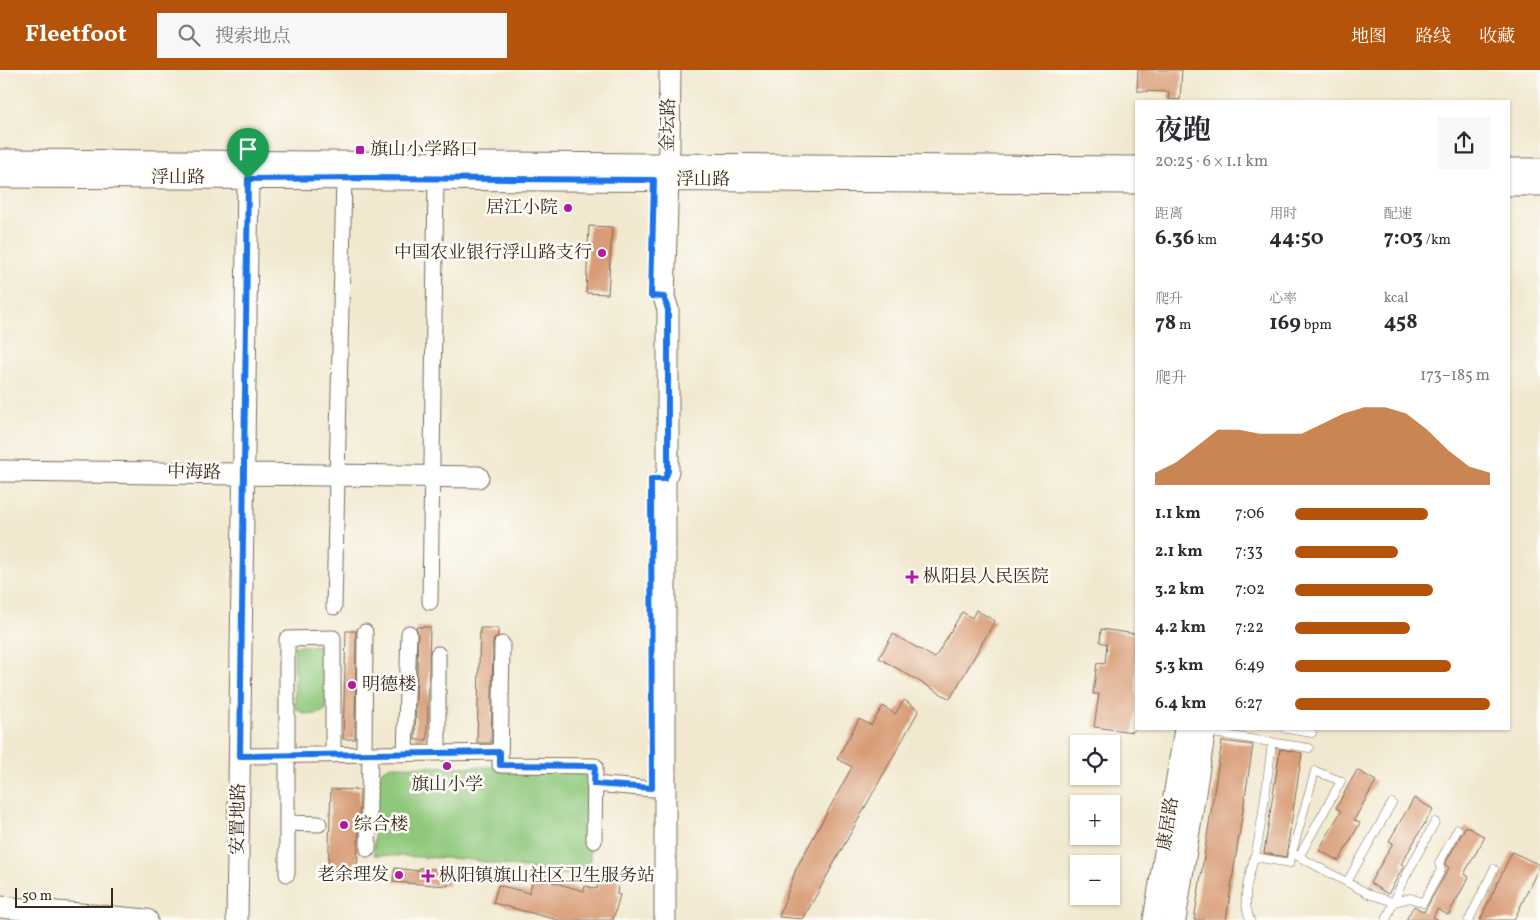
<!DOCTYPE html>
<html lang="zh">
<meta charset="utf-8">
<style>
:root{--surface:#fff;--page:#f7f7f7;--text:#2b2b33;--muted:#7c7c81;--accent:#b45309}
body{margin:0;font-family:Vollkorn,"Noto Serif SC",serif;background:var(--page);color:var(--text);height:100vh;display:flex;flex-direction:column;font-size:19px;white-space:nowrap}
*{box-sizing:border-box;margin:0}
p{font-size:16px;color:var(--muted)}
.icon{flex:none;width:28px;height:28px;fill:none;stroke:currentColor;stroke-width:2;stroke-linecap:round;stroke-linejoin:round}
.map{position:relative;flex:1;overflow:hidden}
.panel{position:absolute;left:1135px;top:30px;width:375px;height:630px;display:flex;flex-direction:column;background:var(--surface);border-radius:0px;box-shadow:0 1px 4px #0004}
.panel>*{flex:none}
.buttons{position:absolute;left:1070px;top:665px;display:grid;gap:10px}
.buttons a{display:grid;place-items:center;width:50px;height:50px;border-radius:0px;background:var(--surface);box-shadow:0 1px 4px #0004;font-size:25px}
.scale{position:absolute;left:15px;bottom:12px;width:98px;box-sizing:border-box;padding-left:5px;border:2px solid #3b2a1e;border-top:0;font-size:14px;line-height:18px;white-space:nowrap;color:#3b2a1e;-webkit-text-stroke:4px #fdfcf7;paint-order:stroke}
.pin{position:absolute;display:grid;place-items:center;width:42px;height:42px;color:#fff;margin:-51px -21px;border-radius:50% 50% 50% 0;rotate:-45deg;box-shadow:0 0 5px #0007}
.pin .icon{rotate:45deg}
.round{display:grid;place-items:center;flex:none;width:52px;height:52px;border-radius:0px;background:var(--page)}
.headline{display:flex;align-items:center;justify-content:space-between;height:85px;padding:0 20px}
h1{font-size:28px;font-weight:700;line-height:38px}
.figures{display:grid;grid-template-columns:repeat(3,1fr);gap:8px;height:85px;padding:5px 20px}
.figures div{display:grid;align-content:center}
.figures b{font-size:21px;font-weight:700}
.figures small{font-size:14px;font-weight:400}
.figures p{font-size:14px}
.chart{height:140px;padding:10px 20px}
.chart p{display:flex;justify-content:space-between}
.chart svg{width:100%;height:90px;margin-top:5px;fill:var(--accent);opacity:.7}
ul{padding:0 20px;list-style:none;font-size:16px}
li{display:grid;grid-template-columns:80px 60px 1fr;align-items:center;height:38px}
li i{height:12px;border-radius:6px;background:var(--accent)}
header{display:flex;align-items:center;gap:30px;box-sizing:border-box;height:70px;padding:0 25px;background:var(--accent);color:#fff}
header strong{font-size:24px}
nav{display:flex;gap:28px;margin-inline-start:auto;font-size:18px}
.search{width:350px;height:45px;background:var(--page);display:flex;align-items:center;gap:12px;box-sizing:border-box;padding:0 18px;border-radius:0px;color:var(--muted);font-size:19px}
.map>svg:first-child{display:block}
.green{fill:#8fc87c;stroke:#65794d}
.building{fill:#d89b75}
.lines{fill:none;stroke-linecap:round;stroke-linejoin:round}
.lane-casing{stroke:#7b6c5c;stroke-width:9}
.street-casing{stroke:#7b6c5c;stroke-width:17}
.secondary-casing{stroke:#7b6c5c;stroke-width:23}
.lane{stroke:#fff;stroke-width:8}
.street{stroke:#fff;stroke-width:15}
.secondary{stroke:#fff;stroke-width:21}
.route-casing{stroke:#fff;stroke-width:10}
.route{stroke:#1a73e8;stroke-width:6}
.poi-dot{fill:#b5179e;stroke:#fdfcf7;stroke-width:2}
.labels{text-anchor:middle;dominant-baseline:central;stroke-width:5;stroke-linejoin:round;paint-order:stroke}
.street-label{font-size:18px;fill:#3b2a1e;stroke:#fdfcf7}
.poi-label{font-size:18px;fill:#3b2a1e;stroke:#fdfcf7;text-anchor:start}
</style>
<header>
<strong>Fleetfoot</strong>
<div class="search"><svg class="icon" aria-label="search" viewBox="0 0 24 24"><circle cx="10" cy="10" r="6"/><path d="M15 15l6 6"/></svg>搜索地点</div>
<nav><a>地图</a><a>路线</a><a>收藏</a></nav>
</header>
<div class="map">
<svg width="1540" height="850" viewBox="0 0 1540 850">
<rect width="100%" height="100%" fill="#fdfcf7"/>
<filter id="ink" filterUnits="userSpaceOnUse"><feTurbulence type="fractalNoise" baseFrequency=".02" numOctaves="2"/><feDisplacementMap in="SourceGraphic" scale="10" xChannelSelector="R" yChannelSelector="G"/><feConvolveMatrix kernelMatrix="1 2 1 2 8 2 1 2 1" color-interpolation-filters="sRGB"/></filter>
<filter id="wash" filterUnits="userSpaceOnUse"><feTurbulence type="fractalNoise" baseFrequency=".0096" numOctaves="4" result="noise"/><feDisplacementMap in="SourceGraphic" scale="20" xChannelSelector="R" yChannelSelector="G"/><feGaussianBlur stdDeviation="1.12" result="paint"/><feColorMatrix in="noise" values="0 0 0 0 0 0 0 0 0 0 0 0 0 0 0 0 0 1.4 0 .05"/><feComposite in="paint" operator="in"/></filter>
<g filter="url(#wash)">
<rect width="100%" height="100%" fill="#f1e8cf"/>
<path class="green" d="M326,575V639C318,647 301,646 295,637L294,576Z
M391,696L576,698L587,702L590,712V808L465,789L374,785L375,714L381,701Z"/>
<g id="blocks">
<path class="building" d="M1138,0H1182L1180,30L1168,29L1169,22L1137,21Z
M589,156L612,157L608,224L586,223Z
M976,540L995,551L950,629L879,588L893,564L935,588L962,542L972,548Z
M416,557H430L427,670H415L418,563Z
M480,558H498V566L494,569L493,574L491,673H477Z
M1101,559L1136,564V641L1133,662L1094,657L1099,624H1093L1097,593L1105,594L1107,574L1100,572Z
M346,561H356L355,669H343Z
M904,630L919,640L803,849L779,847L796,799L852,697L837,689L859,649L871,655L883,636L895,644Z
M1222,671L1253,675L1226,850H1194Z
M1280,679L1302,683L1286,787L1264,783Z
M1357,700L1376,711L1354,750L1360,753L1339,791L1319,780L1341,741L1336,738Z
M331,719L360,720L357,804L328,803Z
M1414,728L1433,739L1401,794L1404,796L1388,824L1370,813L1393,773L1389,771Z
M1466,756L1485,767L1464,804L1469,807L1448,845L1437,839L1433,847L1439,850H1406L1414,836L1424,842L1449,798L1445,794Z
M1512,782L1540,795L1514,850H1480Z
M395,798L419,801V798L449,800L448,816L393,812Z
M598,804L619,806L617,824L620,825L613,850H558L493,833L498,815L529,823L534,807L584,821L585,816L597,819Z"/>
</g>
</g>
<g filter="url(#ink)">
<use href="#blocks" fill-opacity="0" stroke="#7b6c5c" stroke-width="1"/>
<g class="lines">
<g class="lane-casing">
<path id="lane" d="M1286,659L1312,663
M1206,662L1309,678
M1292,783L1315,701L1341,711L1299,787
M1254,787L1290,793L1292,783L1371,825L1394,832L1411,828L1423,833L1441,800L1439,793L1458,759
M1347,812L1392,733
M1250,850C1239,822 1253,799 1258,772C1264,739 1268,705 1272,672
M1386,850L1401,815L1435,752
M1469,850L1494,799"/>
</g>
<g class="street-casing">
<path id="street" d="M430,532L436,109
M334,537L344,109
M502,574L500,695L595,696L594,771
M438,683V584
M364,684L365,562
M405,684L409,563
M240,686L500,682
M594,714L652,719
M287,753L319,754
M368,779L370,684
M287,804V569L333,568V685"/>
</g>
<g class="secondary-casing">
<path id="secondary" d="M0,90L1136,97
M1509,99H1540
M0,107L1136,113
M1509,115H1540
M0,401L478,407
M0,837L147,850
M237,850L248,109
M665,850V409L668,401V240L664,227L669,76L670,0
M1154,850L1185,659
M1175,850L1205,659"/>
</g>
<use href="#lane" class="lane"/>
<use href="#street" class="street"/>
<use href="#secondary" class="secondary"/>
</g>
</g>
<g class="lines" filter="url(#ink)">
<g class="route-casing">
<path id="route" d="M363,108L654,110L651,226L664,227L668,240V401L665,409H651L652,718L594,714L595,696L500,695V682L240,686L248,109Z"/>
</g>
<use href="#route" class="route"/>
</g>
<g class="poi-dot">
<rect x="355" y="75" width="10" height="10" rx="2.5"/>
<circle cx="568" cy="138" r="5"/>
<circle cx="602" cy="183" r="5"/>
<path d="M909.5 499.5h5v5h5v5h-5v5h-5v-5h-5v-5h5z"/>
<circle cx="352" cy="615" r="5"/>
<circle cx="447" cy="696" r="5"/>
<circle cx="344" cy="755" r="5"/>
<circle cx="399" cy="805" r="5"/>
<path d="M425.5 798.5h5v5h5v5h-5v5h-5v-5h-5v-5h5z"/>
</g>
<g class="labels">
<g class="street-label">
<text transform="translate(669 55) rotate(-89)">金坛路</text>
<text x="178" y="108">浮山路</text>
<text x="703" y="110">浮山路</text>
<text transform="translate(194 403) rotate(1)">中海路</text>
<text transform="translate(239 749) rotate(-89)">安置地路</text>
<text transform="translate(1169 754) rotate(-81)">康居路</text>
</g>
<g class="poi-label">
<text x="370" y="80">旗山小学路口</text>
<text x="558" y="138" text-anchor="end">居江小院</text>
<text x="592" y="183" text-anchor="end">中国农业银行浮山路支行</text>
<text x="923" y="507">枞阳县人民医院</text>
<text x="362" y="615">明德楼</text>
<text x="447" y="715" text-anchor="middle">旗山小学</text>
<text x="354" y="755">综合楼</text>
<text x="389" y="805" text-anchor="end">老余理发</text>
<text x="439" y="806">枞阳镇旗山社区卫生服务站</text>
</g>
</g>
</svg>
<div class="buttons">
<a><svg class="icon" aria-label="locate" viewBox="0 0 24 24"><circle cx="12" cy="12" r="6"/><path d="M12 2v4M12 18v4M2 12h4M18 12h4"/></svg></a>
<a>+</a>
<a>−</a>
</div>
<div class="scale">50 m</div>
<div class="pin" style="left:248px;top:109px;background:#1e9e55"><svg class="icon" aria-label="arrive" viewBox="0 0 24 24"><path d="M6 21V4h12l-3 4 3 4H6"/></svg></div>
<section class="panel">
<div class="headline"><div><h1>夜跑</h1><p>20:25 · 6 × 1.1 km</p></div><a class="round"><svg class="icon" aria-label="share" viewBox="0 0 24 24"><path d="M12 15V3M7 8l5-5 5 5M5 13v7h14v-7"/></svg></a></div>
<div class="figures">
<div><p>距离</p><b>6.36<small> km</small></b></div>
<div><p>用时</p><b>44:50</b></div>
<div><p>配速</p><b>7:03<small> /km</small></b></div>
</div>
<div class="figures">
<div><p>爬升</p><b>78<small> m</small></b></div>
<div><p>心率</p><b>169<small> bpm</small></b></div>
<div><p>kcal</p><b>458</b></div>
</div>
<div class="chart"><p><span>爬升</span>173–185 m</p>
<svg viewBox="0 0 160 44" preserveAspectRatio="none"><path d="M0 44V38L10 33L20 25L30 17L40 17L50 19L60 19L70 19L80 14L90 9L100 6L110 6L120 9L130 17L140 27L150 35L160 38V44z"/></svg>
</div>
<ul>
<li><b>1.1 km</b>7:06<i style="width:68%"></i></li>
<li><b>2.1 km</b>7:33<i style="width:53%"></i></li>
<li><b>3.2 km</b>7:02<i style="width:71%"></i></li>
<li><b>4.2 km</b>7:22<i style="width:59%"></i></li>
<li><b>5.3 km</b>6:49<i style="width:80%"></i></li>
<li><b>6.4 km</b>6:27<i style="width:100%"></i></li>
</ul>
</section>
</div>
